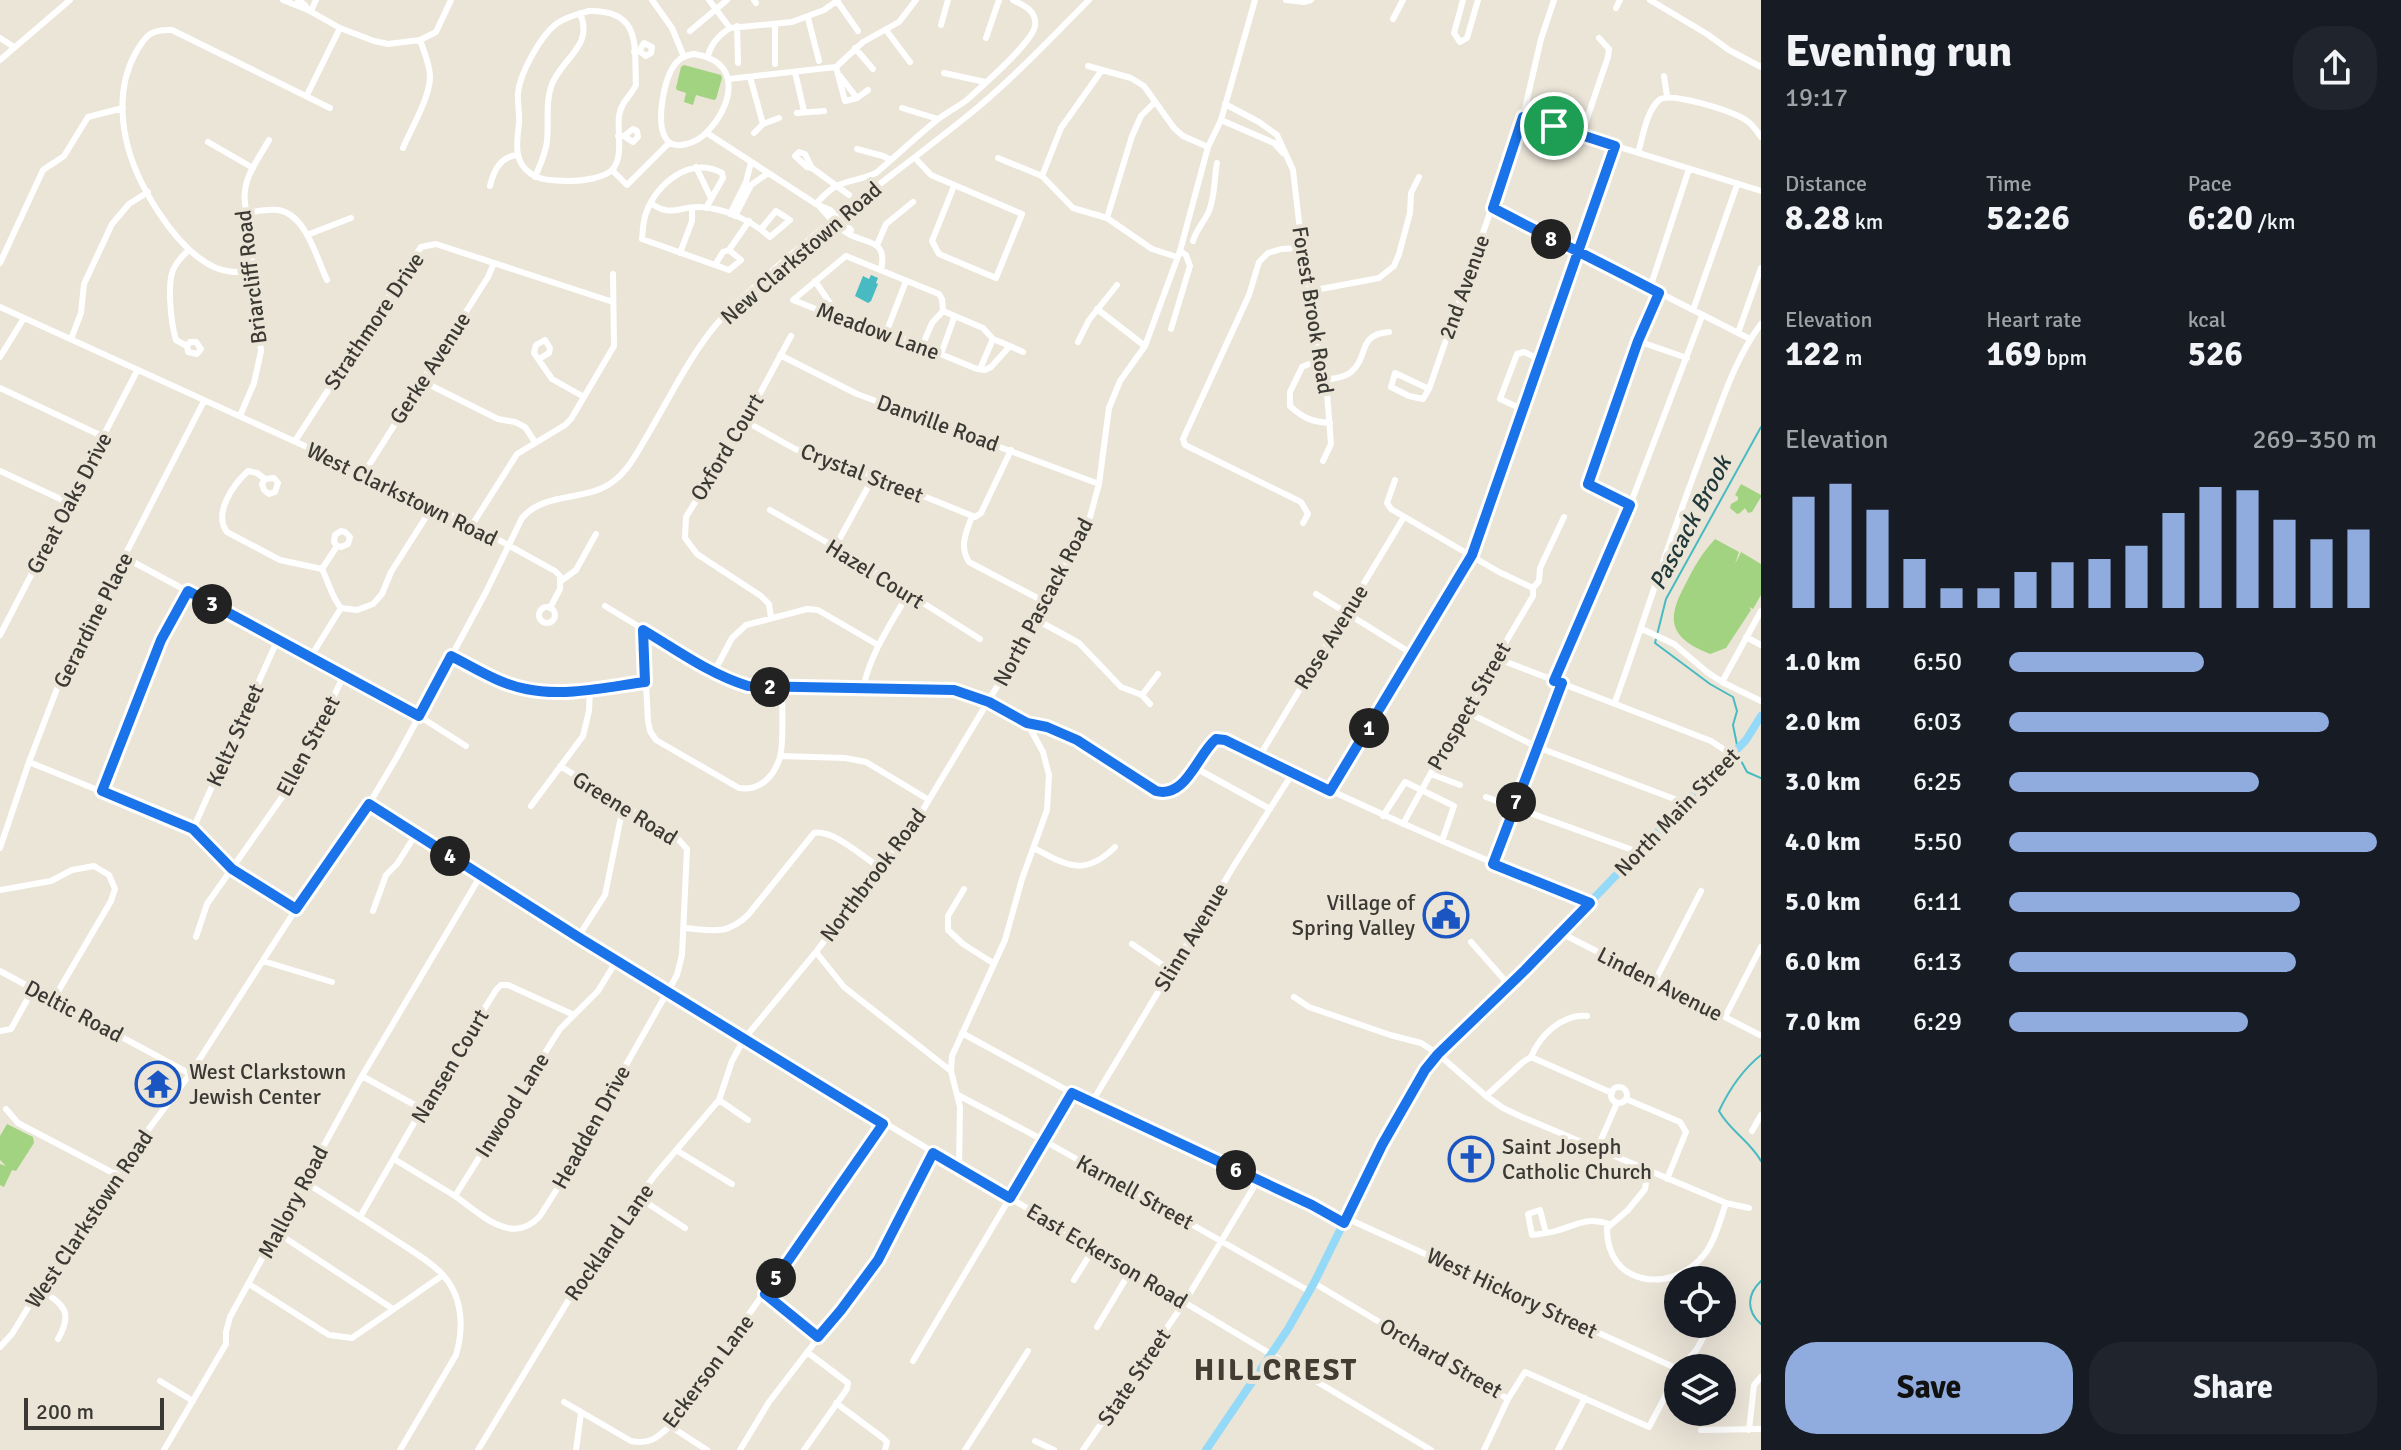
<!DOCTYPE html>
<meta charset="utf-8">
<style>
:root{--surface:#171b24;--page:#20242c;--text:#f1f3f6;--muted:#9ea1a6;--accent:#90acde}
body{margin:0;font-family:Signika,sans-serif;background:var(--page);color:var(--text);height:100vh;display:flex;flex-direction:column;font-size:30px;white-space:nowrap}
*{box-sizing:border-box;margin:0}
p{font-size:26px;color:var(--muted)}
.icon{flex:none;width:44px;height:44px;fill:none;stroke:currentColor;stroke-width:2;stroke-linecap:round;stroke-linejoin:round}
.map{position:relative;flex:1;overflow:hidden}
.drawer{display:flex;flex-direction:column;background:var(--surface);width:640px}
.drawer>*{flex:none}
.controls{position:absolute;left:1664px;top:1266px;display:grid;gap:16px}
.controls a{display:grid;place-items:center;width:72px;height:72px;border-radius:50%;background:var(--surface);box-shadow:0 8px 32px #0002;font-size:40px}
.scale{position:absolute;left:24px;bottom:20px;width:140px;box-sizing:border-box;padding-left:8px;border:4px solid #3b3934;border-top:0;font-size:22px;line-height:28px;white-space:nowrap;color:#3b3934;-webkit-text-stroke:6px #ebe5d8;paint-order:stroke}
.pin{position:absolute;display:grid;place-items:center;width:68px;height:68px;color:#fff;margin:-34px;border:4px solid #fff;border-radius:50%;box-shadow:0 2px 8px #0007}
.km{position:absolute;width:40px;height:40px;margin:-20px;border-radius:50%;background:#222;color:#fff;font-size:22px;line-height:40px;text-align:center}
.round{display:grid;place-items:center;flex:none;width:84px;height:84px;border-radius:32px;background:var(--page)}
.headline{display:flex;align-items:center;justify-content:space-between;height:136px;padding:0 24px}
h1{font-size:44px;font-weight:800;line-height:60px}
.stats{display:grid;grid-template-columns:repeat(3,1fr);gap:12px;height:136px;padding:8px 24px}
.stats div{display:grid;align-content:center}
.stats b{font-size:34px;font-weight:800}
.stats small{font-size:22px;font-weight:400}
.stats p{font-size:22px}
.chart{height:224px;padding:16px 24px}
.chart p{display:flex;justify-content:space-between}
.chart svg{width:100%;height:144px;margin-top:8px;stroke:var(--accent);stroke-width:6}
.action{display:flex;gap:16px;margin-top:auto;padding:16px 24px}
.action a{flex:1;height:92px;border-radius:32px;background:var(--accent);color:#111;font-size:32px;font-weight:800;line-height:92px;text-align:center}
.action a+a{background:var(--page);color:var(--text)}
ul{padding:0 24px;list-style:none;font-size:26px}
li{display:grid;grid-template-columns:128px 96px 1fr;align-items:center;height:60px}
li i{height:20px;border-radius:10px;background:var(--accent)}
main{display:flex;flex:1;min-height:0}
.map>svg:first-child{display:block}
.green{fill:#a2d380}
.water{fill:#48bac1}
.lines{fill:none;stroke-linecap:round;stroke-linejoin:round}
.stream{stroke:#48bac1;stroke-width:2}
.minor{stroke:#fff;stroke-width:6}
.major{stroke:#94d9f7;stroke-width:8}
.route-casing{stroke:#fff;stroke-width:16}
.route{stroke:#1a73e8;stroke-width:10}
.labels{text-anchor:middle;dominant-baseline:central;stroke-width:8;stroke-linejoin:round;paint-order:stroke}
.street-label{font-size:22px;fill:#3b3934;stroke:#ebe5d8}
.poi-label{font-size:22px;fill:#3b3934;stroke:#ebe5d8;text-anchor:start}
.water-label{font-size:24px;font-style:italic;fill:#1e3739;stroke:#ebe5d8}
.district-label{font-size:30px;font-weight:bold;letter-spacing:2px;fill:#423c33;stroke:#ebe5d8}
</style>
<main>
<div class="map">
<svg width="1761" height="1450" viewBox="0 0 1761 1450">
<rect width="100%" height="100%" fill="#ebe5d8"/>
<path class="green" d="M684,65L721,75L722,78L716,99L714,100L696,95L693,105L684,102L686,93L677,90L676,88L681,67Z
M1741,484L1761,495V497L1752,512L1748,513L1745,508L1740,513L1737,514L1730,508L1731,504L1738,500V497L1735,495Z
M1715,539L1739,552L1735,564L1741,552L1761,564V595L1753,609L1749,607L1751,610L1726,648L1710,654C1672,639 1665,622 1684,587C1693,569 1701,554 1715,539Z
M7,1124L33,1137L34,1143L16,1171L12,1170L4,1187L0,1185V1164L6,1166L0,1160V1136Z"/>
<path class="water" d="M871,275L878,278L876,283L878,284L871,301L868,303L855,296L863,276L869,279Z"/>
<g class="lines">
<path class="stream" d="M1737,745L1733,725L1737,711L1733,697L1710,684L1655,643L1666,599L1761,427
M1738,755L1747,772L1761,778
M1761,1055C1742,1070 1729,1090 1719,1111C1730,1131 1750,1141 1761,1161
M1761,1281C1747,1294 1746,1311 1761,1324"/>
<path class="minor" d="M283,0L308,10L340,28L374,41L388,44L420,40L436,32L451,0
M298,0L305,5L308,10
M652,0L672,28L684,57
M709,0L730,28
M754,0L756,3
M1286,0L1304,2L1311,0
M1463,0L1454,33L1460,42L1467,38L1478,0
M1650,0L1707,34L1729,50L1761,67
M837,1L858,31
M1616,8L1620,0
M311,11L316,0
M589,11C642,10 634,46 636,85C630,97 621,102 619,116C617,131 624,158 612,170C604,178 582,181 571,181C557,180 542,182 530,173C513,161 517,141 519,123C520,113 517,103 518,93C520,73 540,37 556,24C565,17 578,14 589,11Z
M808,18L819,61
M1393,19L1403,0
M775,25V64
M941,25L948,0
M737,26L738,63
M886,30L910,62
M690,31L727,0
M0,38L14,47
M986,38L999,0
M855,48L873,69
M634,52L639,51L644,43L652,47L651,53L646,56L639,51
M694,54C742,61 734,104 707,132C698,142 673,153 665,137C656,121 664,74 678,61C682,56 688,55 694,54Z
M708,56C711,43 719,35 730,28L792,22L824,10L838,0
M0,60L70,0
M1088,66L1131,78L1144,86L1174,128L1183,136L1208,147
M836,67L845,101L857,98L868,90
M795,72L804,111
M944,73L985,82
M840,76L857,98
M1664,76L1667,96
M750,77L763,124
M729,79L836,67L863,42L899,22L916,0
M307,95L340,28
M1225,104L1259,122L1277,135L1293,170L1302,248L1320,359L1326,380L1331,444L1323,461
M902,108L938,119
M797,113L824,111
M1523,117L1761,191
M1221,120L1274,143L1283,153
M707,133L816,204L830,210L851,230L850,235
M754,133L763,124L779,118
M618,136H624L633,129L637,131L638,137L633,142L624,136
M1581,136L1608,57L1609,49L1599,38
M208,142L253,168
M403,148C411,129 430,97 430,77C430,64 424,52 420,40
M857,149L883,156L891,160
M1638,153C1643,137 1646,112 1659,100C1670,91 1731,111 1744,119C1751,122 1756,130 1761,137
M915,158L931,175L1022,214L996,278L939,254L932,241L954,186
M998,158L1042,176L1073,208L1107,218L1152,249L1177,257
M696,167L711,198
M812,168L807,167L795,156L799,152L805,154L812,168L849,195
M612,170L627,185L669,143
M1042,176L1061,128L1102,70
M535,177C540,165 546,153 547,141C549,123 545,102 552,84C563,57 594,46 580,13
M490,186C494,170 500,157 517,155
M651,203C670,218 680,206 700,207C725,208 752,221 770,237L790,220L776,211L761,229
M816,204C841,176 846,186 876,173C896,156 916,137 937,120C947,112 958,107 968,99C982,86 1032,43 1035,26C1037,11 1025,6 1013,0
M819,206C827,215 837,227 847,233C867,245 888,238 881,270
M706,208L723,178L722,173C690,156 657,183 646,213C643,221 643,230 642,239L729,270L741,260L729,250
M1493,208L1750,339
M247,213C257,211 268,209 278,210C306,214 316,257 327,280
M730,214L746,182L751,162
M735,216L751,185L768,173
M1107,218L1132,136L1141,116L1154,103
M307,235L351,218
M1193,241C1197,228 1205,221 1209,211C1215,196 1214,179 1217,163
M877,245L886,224L913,202
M1302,248L1281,249L1268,253L1259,262L1249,295L1183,439L1185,445L1301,502L1308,514L1303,523
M680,253L692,221V208
M846,256L939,294L942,299L943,311L983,328L993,339L1010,346L991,367L985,370L977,369L938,353L923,344L841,319L793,300Z
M0,263L43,170L64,156L88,117L123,108
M715,265L723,252L729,250L749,221
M253,272C240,272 228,273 216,268C175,250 135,182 126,139C120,110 121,80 135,54C145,36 150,29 172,30L330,108
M815,281L840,318
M1650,288L1689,169
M1310,291L1379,278L1394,266L1399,254L1410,213L1411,193L1419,177
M0,307L364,473L472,525L555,571L560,576V589L550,608
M1097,309L1145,346
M1693,310L1737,185
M1171,329L1190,266L1186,255L1180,251
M886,333L906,281
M1738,333L1761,268
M71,339L81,313L84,284L112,224L129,204L148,192
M1638,341L1687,358
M1078,342L1089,320L1117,285
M923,344L932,323L943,311
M187,346L190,342H196L201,349L197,354L188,352L187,346L176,340C171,324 167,285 173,270C177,261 182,256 189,250
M1010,346L1023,352
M941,354L954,318
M780,355L857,394L1099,484
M0,357L24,318
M539,359L549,353L550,348L545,340L536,345L534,353L552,379L584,397
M1320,359L1302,367L1290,392V406C1303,418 1312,422 1330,423
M980,369L993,339
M1326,380C1335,378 1344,378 1351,372C1370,356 1356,335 1389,332
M422,381L498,419L515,422L525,427L535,442
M0,388L104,437
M1429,389L1395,373L1391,387L1409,396L1423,399L1429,389L1523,117L1541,39L1554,0
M1522,409L1500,399L1517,354L1524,352L1539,359
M240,416L254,383L261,351L247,213C238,183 255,165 269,140
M745,421L795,449L874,476L975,517L981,513L1011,450
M295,441L421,247L436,244L613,302
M0,471L69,503
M364,473L488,277L494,263
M265,479L262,484L264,490L269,494L275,492L278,483L274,478L265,479L257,473L248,471C233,485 213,513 227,532L280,560L322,569C329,583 331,596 341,608
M1395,480L1387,503L1391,509L1499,572L1533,588
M1630,505L1588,484L1638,341L1659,293
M770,510L835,547L980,639
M972,516C966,533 959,546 969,562L1045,602
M472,525L517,454L565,425L571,419L614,346L613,274
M835,547L874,476
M124,557L419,716L466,746
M322,569L337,546L334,542L335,535L341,531L345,532L350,537L348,544L341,547L337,546
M561,581L576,570L596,534
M1316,594L1414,655
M605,606L714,672L748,686L954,690L989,702L1027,723L1043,752L1049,775L1047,810L1022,879L1005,940L952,1056L951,1071L960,1107L959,1168
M539 615a8 8 0 1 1 16 0a8 8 0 1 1-16 0Z
M341,608L357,610L373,604L382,594L391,572L433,506
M771,618L769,604L761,596L697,554L685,538L686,517L745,421L791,336
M1037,620L1079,643L1121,687L1142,695L1150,704
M1642,629L1674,644L1707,672L1722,682L1761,701
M643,630L648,721L650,731L656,740L739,788C760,791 774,777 780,757C784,743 782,703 782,687
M0,635L137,371
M1746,637L1761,645
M451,656C475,668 499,684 526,689C564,697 607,687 645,682
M310,658L341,608
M1496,658L1711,741L1731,754
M714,672L732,638L746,625L807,609L818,610L878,645
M1554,681L1630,505L1702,316
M1722,682L1761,611
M863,689C870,654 890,625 908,594
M1142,695L1158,674
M1615,702C1647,614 1674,523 1709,435C1724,396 1736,357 1761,324
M1465,711L1537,747L1685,803
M1027,723C1075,731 1115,765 1156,791C1181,798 1197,763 1209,745L1216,739L1225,740C1345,799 1466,853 1590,903
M780,756L845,758L866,762L929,800
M1259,757L1404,517
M29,762L193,829L232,869L296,909
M1194,767L1270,809
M1431,774L1460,785
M102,791L161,640L188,591
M1330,791L1472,555L1615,146
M1486,797L1638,852
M369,804L666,992L1431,1450
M531,806L583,736L589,711L590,690
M1383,816L1405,782L1454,806L1442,841
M1403,824L1465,711L1533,596V588L1539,581L1540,568L1564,517
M193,829L277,641
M0,848L29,762L68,660L124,557L204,401
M1034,848C1067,866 1085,877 1115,847
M1493,864L1562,683
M964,889L948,916V930L963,944L993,963
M0,890L51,881L72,870L94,866L109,875L115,889L111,901L53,1000
M373,911L386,875L397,864L416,834
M684,928C712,930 726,936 748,915L814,833C833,829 863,857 879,867
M1561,933L1760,1035
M196,937L207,904L292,783L343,677
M578,937L605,895L623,807
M1471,942L1509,985
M1132,944L1170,970
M816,952L844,987L951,1071
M263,961L332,982
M0,971L190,1074
M1655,981L1701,891
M1294,997L1309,1007L1390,1035L1421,1043L1438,1054L1486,1096L1503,1108L1522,1117L1726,1203L1749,1208
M1725,1017L1761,947
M0,1031L11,1029L33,989
M962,1033L1072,1093L1304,1201L1344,1223
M1531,1057C1540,1035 1562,1014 1587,1016
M362,1076L422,1109
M1611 1095a8 8 0 1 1 16 0a8 8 0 1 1-16 0Z
M958,1095L1043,1140L1309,1291
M1486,1096L1523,1062L1531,1057L1612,1093
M1626,1099L1680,1122L1686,1132L1667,1179
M719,1100L748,1120
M1092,1102L1235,864L1292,774
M6,1109L18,1123L115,1174
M1752,1131L1761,1115
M1597,1149L1617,1103
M676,1150L732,1184
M394,1159L455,1196L560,1029L598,991L617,960
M1648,1171L1645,1189L1628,1210L1607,1228C1606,1286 1671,1295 1704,1255C1715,1241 1720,1220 1726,1203
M303,1181C335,1201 366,1221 397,1241C412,1251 430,1261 442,1274C463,1296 464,1328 456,1355L400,1450
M455,1196C481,1214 512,1247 540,1216L600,1121L609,1095L677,975L682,955L687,849L678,839L560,766
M638,1197L685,1228
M360,1217L422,1109L496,990L501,985H508L574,1015
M1346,1218L1678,1369
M276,1232L393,1309
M1546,1233L1540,1210L1528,1214L1532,1235C1541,1234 1550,1233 1559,1230C1580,1224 1586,1217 1609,1224
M1074,1280L1094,1248
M1314,1283L1508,1399
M249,1284L329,1335L352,1338L443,1275
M40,1289C63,1305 74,1311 58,1339
M765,1294L818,1337
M1097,1327L1131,1270
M0,1347L12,1334L60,1255L115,1174L190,1074L296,909L369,804L397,757L486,592L522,518C546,490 588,503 615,480C629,469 638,451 647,436C669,399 693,349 722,318C796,243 884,183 966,117C1010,82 1049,40 1089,0
M913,1361L1072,1093
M1681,1368L1697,1349L1710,1324
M160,1381L193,1401
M564,1402L631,1441C649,1445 657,1438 670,1426L883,1124
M836,1403L883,1438L887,1442L885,1450
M670,1426L707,1450
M1701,1430L1761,1429
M1749,1430L1754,1385L1761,1377
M1035,1441L1054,1450
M164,1450L226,1344V1332L230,1317L362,1076L481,875
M478,1450L594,1258L655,1175L719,1100L732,1061L744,1039L816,952L879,867L906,838L1037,620L1090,517L1099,484L1109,408L1120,381L1145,346L1180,251L1208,147L1221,120L1255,0
M576,1450L581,1413
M740,1450L769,1402L878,1260L933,1153
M804,1450L847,1389L848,1383L807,1352
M965,1450L1028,1351
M1083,1450L1184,1303L1258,1180
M1484,1450L1508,1399L1525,1372L1649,1427L1678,1372
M1558,1450L1585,1398"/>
<path class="major" d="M1206,1450L1288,1329L1314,1283L1382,1145L1425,1070L1438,1054L1525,970L1746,740L1761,716"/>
</g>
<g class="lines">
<g class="route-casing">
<path id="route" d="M1554,126L1615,146L1472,555L1330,791L1225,740L1216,739C1197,755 1186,799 1156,791L1077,740L1047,727L1027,723L989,702L954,690L748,686C711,675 677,650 643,630L645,682C607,687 564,697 526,689C499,684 475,668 451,656L419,716L188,591L161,640L102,791L193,829L232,869L296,909L369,804L578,937L883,1124L765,1294L818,1337L841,1310L878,1260L933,1153L1010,1198L1072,1093L1312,1205L1344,1223L1382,1145L1425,1070L1438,1054L1525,970L1590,903L1493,864L1562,683L1554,681L1630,505L1588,484L1638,341L1659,293C1604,264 1548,237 1493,208L1523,117L1554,126"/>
</g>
<use href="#route" class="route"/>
</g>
<defs>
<g id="civic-ring" transform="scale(2.3)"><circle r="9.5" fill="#ebe5d8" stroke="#1a55c1" stroke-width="1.5"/><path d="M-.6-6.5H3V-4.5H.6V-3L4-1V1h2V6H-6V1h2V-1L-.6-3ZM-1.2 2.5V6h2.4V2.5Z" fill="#1a55c1"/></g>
<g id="temple-ring" transform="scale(2.3)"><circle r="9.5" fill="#ebe5d8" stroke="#1a55c1" stroke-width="1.5"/><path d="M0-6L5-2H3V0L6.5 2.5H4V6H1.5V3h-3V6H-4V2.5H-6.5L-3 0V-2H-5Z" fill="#1a55c1"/></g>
<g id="church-ring" transform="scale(2.3)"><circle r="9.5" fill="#ebe5d8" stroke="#1a55c1" stroke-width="1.5"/><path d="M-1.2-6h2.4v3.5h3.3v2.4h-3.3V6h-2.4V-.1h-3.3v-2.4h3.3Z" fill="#1a55c1"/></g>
</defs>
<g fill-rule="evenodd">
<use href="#civic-ring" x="1446" y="915"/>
<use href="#temple-ring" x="158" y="1084"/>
<use href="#church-ring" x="1471" y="1159"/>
</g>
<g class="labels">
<g class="street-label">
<text transform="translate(801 253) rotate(-41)">New Clarkstown Road</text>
<text transform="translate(251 277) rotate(-97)">Briarcliff Road</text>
<text transform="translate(1464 287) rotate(-70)">2nd Avenue</text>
<text transform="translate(1313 310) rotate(81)">Forest Brook Road</text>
<text transform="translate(374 321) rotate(-56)">Strathmore Drive</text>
<text transform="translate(878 331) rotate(20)">Meadow Lane</text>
<text transform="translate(430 368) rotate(-57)">Gerke Avenue</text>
<text transform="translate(938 423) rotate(20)">Danville Road</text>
<text transform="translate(727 447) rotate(-59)">Oxford Court</text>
<text transform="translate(862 473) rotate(21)">Crystal Street</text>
<text transform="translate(402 494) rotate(26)">West Clarkstown Road</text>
<text transform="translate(69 503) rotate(-62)">Great Oaks Drive</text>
<text transform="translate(875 574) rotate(32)">Hazel Court</text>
<text transform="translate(1043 602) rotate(-62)">North Pascack Road</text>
<text transform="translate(93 620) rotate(-63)">Gerardine Place</text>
<text transform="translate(1331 637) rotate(-58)">Rose Avenue</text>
<text transform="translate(1469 706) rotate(-60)">Prospect Street</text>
<text transform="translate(235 735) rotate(-66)">Keltz Street</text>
<text transform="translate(308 746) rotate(-62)">Ellen Street</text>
<text transform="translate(625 808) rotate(32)">Greene Road</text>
<text transform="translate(1677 812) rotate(-46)">North Main Street</text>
<text transform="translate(873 875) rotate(-53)">Northbrook Road</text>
<text transform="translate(1191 937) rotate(-59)">Slinn Avenue</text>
<text transform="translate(1660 984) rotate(27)">Linden Avenue</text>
<text transform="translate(74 1011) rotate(28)">Deltic Road</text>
<text transform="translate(450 1066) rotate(-59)">Nansen Court</text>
<text transform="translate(512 1105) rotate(-58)">Inwood Lane</text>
<text transform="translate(591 1127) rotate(-61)">Headden Drive</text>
<text transform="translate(1135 1192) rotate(29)">Karnell Street</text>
<text transform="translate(293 1202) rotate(-62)">Mallory Road</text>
<text transform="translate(89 1219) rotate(-56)">West Clarkstown Road</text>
<text transform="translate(609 1242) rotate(-55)">Rockland Lane</text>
<text transform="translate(1107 1256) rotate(31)">East Eckerson Road</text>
<text transform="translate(1512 1293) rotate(25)">West Hickory Street</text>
<text transform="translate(1441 1358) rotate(30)">Orchard Street</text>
<text transform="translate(708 1371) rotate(-53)">Eckerson Lane</text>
<text transform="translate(1134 1377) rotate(-56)">State Street</text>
</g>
<g class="poi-label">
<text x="1415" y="902" text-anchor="end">Village of<tspan x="1415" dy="25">Spring Valley</tspan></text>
<text x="189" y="1071">West Clarkstown<tspan x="189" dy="25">Jewish Center</tspan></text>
<text x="1502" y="1146">Saint Joseph<tspan x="1502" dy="25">Catholic Church</tspan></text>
</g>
<g class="water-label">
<text transform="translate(1690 523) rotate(-62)">Pascack Brook</text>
</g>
<g class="district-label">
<text x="1276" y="1370">HILLCREST</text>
</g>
</g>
</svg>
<div class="controls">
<a><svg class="icon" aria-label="locate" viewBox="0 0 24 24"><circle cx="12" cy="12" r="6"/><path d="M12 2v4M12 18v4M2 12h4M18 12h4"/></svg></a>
<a><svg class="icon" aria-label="layers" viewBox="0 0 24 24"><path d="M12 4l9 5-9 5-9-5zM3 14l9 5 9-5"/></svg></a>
</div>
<div class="scale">200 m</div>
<div class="pin" style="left:1554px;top:126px;background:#1e9e55"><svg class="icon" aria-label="arrive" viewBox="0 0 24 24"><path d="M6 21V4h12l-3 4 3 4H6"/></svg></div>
<b class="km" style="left:1369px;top:728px">1</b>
<b class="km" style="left:770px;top:687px">2</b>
<b class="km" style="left:212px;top:604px">3</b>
<b class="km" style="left:450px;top:856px">4</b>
<b class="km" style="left:776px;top:1278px">5</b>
<b class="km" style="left:1236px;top:1170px">6</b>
<b class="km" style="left:1516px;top:802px">7</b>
<b class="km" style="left:1551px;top:239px">8</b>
</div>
<section class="drawer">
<div class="headline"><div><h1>Evening run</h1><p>19:17</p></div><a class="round"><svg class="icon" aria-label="share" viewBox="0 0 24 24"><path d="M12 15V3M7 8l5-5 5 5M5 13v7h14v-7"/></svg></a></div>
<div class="stats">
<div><p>Distance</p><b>8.28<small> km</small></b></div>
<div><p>Time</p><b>52:26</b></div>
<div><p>Pace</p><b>6:20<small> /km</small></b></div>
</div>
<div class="stats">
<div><p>Elevation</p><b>122<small> m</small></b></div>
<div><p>Heart rate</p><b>169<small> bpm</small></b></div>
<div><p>kcal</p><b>526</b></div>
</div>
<div class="chart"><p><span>Elevation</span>269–350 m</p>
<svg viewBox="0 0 160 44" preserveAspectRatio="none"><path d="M5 44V10M15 44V6M25 44V14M35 44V29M45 44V38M55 44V38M65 44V33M75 44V30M85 44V29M95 44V25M105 44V15M115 44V7M125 44V8M135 44V17M145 44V23M155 44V20"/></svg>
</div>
<ul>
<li><b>1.0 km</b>6:50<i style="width:53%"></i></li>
<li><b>2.0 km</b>6:03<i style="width:87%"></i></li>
<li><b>3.0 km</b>6:25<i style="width:68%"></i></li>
<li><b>4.0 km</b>5:50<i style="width:100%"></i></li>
<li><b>5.0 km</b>6:11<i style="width:79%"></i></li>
<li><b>6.0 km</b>6:13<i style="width:78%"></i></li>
<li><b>7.0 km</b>6:29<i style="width:65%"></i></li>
</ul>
<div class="action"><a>Save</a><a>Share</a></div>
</section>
</main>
